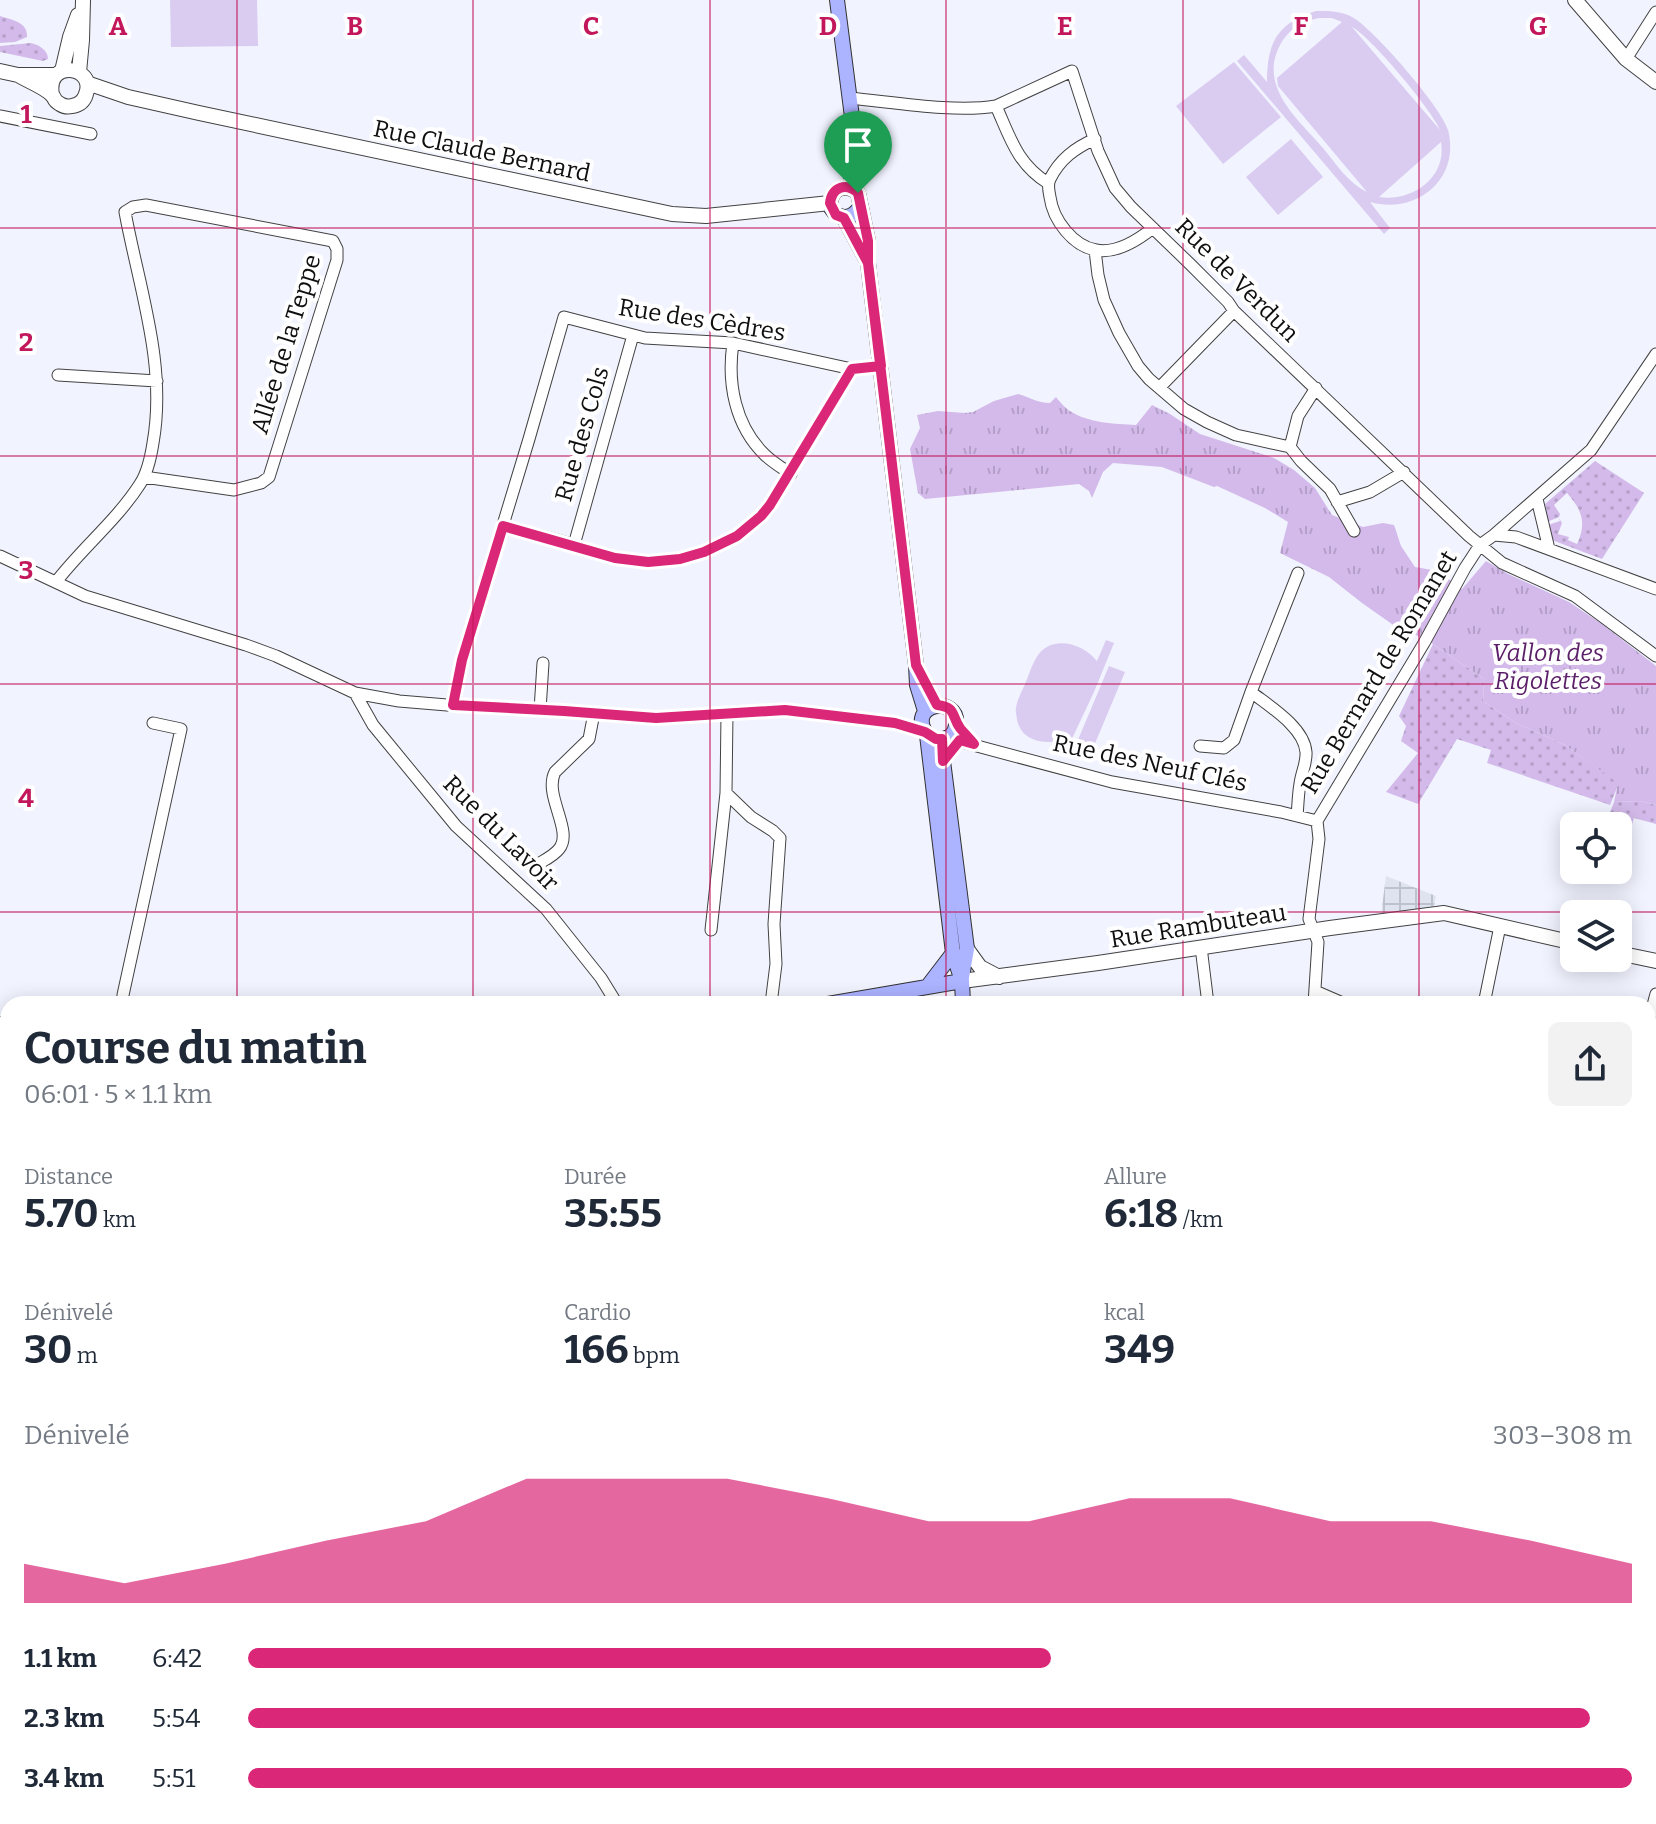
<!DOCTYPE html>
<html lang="fr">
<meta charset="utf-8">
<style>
:root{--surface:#fff;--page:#f2f2f3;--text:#1f2937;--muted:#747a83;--accent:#db2777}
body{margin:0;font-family:Bitter,serif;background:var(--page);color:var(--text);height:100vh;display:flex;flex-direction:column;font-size:30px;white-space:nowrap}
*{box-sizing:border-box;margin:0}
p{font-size:26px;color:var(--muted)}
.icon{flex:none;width:44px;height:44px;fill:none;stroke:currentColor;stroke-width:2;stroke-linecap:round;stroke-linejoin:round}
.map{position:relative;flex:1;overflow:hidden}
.details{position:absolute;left:0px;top:996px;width:1656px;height:828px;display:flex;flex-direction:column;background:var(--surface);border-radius:24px 24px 0 0;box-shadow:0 4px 20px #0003}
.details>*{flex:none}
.buttons{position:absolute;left:1560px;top:812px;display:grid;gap:16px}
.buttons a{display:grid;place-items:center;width:72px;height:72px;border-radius:12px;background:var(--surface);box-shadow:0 4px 20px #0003;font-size:40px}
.pin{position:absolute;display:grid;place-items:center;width:68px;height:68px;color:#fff;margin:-82px -34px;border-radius:50% 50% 50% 0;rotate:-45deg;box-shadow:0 0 8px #0007}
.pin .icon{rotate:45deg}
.round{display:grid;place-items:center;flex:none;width:84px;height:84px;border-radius:12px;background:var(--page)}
.overview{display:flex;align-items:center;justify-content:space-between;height:136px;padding:0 24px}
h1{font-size:44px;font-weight:700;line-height:60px}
.figures{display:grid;grid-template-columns:repeat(3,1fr);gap:12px;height:136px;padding:8px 24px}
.figures div{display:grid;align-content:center}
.figures b{font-size:40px;font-weight:700}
.figures small{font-size:22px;font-weight:400}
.figures p{font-size:22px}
.chart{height:224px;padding:16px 24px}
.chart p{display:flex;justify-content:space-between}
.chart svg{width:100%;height:144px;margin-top:8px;fill:var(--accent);opacity:.7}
ul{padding:0 24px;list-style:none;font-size:26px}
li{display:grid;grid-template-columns:128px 96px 1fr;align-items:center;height:60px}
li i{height:20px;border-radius:10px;background:var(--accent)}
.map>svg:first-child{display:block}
.grass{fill:url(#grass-dots)}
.cemetery{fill:url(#cemetery-stones)}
.park{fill:url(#park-tufts)}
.pitch{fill:#daccf1;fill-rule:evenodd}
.plaza{fill:url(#plaza-grid)}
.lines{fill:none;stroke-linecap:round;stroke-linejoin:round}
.minor-casing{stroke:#424242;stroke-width:13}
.tertiary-casing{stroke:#424242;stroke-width:16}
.secondary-casing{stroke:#313131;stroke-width:16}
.minor{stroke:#fff;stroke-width:11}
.tertiary{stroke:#fff;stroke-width:14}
.secondary{stroke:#acb3ff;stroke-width:14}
.rail{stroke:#24c2bf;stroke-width:4}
.route-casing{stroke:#fff;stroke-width:16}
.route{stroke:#db2777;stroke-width:10}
.grid{fill:none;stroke:#c2185b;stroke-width:2;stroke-opacity:0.55}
.labels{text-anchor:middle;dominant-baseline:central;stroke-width:8;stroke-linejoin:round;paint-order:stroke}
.street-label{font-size:24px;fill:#0f0f0f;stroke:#fff}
.park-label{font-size:24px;font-style:italic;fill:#5b1e68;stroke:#fff}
.grid-label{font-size:26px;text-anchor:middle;font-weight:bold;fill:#c2185b;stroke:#fff;stroke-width:8;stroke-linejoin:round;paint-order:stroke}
</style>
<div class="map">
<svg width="1656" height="1824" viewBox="0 0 1656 1824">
<defs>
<pattern id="grass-dots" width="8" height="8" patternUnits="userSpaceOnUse" patternTransform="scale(2)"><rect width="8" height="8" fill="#d3baea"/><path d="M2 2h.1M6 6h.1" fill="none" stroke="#b49fc8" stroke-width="1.8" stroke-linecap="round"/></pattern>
<pattern id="cemetery-stones" width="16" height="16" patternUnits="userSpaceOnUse" patternTransform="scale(2)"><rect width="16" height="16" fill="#cdc1e2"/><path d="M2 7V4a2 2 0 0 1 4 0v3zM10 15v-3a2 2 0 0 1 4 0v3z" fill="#afa5c1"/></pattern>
<pattern id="park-tufts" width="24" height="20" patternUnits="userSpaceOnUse" patternTransform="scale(2)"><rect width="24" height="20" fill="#d3baea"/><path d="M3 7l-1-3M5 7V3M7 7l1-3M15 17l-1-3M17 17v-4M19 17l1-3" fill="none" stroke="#b49fc8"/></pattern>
<pattern id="plaza-grid" width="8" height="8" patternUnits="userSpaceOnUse" patternTransform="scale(2)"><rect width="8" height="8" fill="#dfe3f0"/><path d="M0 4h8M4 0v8" fill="none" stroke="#bec2cd"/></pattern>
</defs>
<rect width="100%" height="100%" fill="#f1f3ff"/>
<path class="grass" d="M0,16C12,20 28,22 27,37L15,42L0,43Z
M31,43C39,45 48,50 48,59L43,61L0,52V46Z
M1595,461L1644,493L1602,559L1552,540L1548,525L1560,521L1559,518L1562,523L1558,534L1569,537L1568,540L1577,544C1587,523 1582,510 1567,493L1554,505L1560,514L1559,517L1547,522L1545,504Z
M1433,644L1484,679L1483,701L1516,723L1565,745L1619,783L1610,805L1487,763L1491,750L1457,739L1418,804L1386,792L1418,753L1401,741L1406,726L1399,716Z
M1640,801L1656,805V824L1634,818L1618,870V826H1605L1614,802Z"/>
<path class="cemetery" d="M1648,1492H1656V1677L1648,1674Z
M1318,1816H1543L1538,1824H1314Z"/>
<path class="park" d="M1018,394C1030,397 1037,403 1050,403L1056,397C1060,402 1065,408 1070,411C1088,423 1115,424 1136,425L1152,405L1170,414L1200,434L1274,458L1294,470L1315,488L1332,515L1363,527L1383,523L1394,525L1401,546L1415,567L1438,571L1462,589L1486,561L1508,574L1569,602L1602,624L1656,666V805L1640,801L1614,802L1618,783L1565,745L1516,723L1483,701L1484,679L1433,644L1416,635L1399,629L1362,603L1329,577L1280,553L1288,522L1265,508L1217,486L1214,487L1162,467L1113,463L1103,472L1092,498L1089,491L1079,484L925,499L918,493L910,449L920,428L917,415L938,411L965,413L973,412L994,401Z
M0,1485L8,1495V1584L0,1590Z"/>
<path class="pitch" d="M170,0H257L258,46L171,47Z
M1316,11C1329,11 1341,11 1352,17C1373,28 1442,108 1448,130C1461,180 1415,215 1370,202L1390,228L1384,234L1237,61L1244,55L1267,82C1267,43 1277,23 1316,11ZM1319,18H1332L1342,22L1277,78L1278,86L1367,192C1348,183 1336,164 1323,148C1296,117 1255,84 1283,40C1291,28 1304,21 1319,18ZM1352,27C1369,35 1433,111 1440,130ZM1441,142C1447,177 1413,202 1379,197Z
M1234,62L1281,117L1223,164L1176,106Z
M1291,139L1323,177L1278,215L1246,177Z
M1106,640L1114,643L1094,692L1069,745L1063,744V741C1044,744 1022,742 1017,720C1017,717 1015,711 1016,708C1017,700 1022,691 1025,684C1029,675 1032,664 1038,655C1053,634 1084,644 1097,661Z
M1109,666L1125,672L1091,753L1075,747Z"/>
<path class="plaza" d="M1386,876L1436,896L1434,906L1381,915Z"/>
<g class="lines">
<g class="minor-casing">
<path id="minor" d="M1626,59L1656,12
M849,98C893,102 954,113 996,106C1010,137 1017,164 1048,183
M996,106L1072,71L1098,151L1115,188L1131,207L1190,264L1228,302L1234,311L1469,536L1502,563L1575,596L1656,656
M0,116L91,134
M1095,139C1075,148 1060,159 1050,179C1047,185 1049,191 1050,197C1053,220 1073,246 1096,250C1117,254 1138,240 1153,228
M1095,250L1098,275L1104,300L1119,333L1138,366L1149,379L1184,409L1207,422L1236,435L1290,447L1301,461L1330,489L1354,531
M733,343C727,383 735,426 765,455C772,462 782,468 791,474
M58,375L157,381
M1160,387L1234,311
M1290,447L1298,416L1316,388
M1537,499L1549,549
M1337,502L1370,492L1404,472
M503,526C527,532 551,538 574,545C588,549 601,555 615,558C672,570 734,550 770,505L852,369
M1494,535L1591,450L1656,354
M574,545L633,335
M0,556L85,596L246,645L276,656L355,693L399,701L447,705L564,711L656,718L785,710L895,723L925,732
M56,582C82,548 117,520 140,484C148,472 151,456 153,443C167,365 139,288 125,212L133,207L146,205L333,241L337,249V260L269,477L261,483L234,490L144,477
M1251,692C1269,706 1304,727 1306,752C1307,763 1301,773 1300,784C1298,795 1298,806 1297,816
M355,693L373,725L456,826L546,909L601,978L617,1004
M453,705L462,660L529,439L564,317L645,338L733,343L852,369L881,366
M540,710L543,663
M727,714L726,793L751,817L773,831L780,838L774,924L776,964L771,1004
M947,738L1112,782L1281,812L1317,821
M1200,746L1224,748L1234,740L1251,692L1298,573
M1317,821L1424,643L1465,568L1480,545L1494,535L1516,537L1656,589
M532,868C540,862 553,857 559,849C574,831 543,795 555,772L589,739L594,713
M711,930L726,793
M1201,947L1208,1004
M1315,991L1345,1004
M123,1004V995L181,729L153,723
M1314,1004L1318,942L1309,919L1319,839L1317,821
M1484,1004L1500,926
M1648,1024L1656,994
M0,1093L8,1090
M1648,1137L1656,1140
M0,1343L8,1340
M1648,1355L1656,1357
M0,1475L8,1484
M1648,1484H1656
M0,1611L8,1605
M283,1816L290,1824
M840,1816L842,1824
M1194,1821L1200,1824
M1245,1824L1249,1816"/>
</g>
<g class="tertiary-casing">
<path id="tertiary" d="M1575,0L1626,59L1656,82
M0,71L18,75H56
M62,71L70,37L78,15
M79,72L82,40L83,0
M18,75C28,81 42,86 51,94C57,100 52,99 60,104C63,106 68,107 72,106C79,105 84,101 86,94C97,66 45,58 52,95
M87,83L128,97L199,113L672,214L706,216L830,203
M967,949L980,967L999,977
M1618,953L1656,961
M962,981L1098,963L1330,928L1444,913L1574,943"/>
</g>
<g class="secondary-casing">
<path id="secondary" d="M837,0L856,148L850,187
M860,207C852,220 838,220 831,208C828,190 844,181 858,193L868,241V263L916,665L917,685L925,711
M844,218L866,259
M927,735C937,742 954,741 956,725C960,694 905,703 927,735L953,953L962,981L963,1004
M942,739L943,761L967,949L962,977
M927,987L953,953
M828,1004L962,981
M0,1024H8
M1041,1816L1042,1824"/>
</g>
<use href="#minor" class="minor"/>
<use href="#tertiary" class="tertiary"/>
<use href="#secondary" class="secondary"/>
<path class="rail" d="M1650,1824L1656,1807"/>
</g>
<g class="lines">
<g class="route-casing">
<path id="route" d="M858,193C846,182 832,187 830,203L836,215L844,218L868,263L881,366L852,369L770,505L761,516L737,536L704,552L680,559L648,562L615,558L503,526L462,660L453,705L564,711L656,718L785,710L895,723L925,732L936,739H942L943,761L960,740L974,744C970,739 964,733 960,728C951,716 957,707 937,705L916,665L868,263V241L858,193"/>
</g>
<use href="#route" class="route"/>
</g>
<path class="grid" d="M237,0V1004M473,0V1004M710,0V1004M946,0V1004M1183,0V1004M1419,0V1004M0,228H1656M0,456H1656M0,684H1656M0,912H1656M0,1140H8M1648,1140H1656M0,1368H8M1648,1368H1656M0,1596H8M1648,1596H1656M237,1816V1824M473,1816V1824M710,1816V1824M946,1816V1824M1183,1816V1824M1419,1816V1824"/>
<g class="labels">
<g class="street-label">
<text transform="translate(482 151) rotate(12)">Rue Claude Bernard</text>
<text transform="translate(1237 280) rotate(45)">Rue de Verdun</text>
<text transform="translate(702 320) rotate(9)">Rue des Cèdres</text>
<text transform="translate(286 344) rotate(-73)">Allée de la Teppe</text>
<text transform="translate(582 434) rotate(-74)">Rue des Cols</text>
<text transform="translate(1379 672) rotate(-59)">Rue Bernard de Romanet</text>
<text transform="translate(1150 763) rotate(12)">Rue des Neuf Clés</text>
<text transform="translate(501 833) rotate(45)">Rue du Lavoir</text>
<text transform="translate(1198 926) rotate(-9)">Rue Rambuteau</text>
</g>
<g class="park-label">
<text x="1548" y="653">Vallon des<tspan x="1548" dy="28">Rigolettes</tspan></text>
</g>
</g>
<g class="grid-label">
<text x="118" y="35">A</text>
<text x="355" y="35">B</text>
<text x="591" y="35">C</text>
<text x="828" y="35">D</text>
<text x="1065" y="35">E</text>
<text x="1301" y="35">F</text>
<text x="1538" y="35">G</text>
<text x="26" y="123">1</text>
<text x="26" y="351">2</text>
<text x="26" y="579">3</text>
<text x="26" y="807">4</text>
</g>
</svg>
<div class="buttons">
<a><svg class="icon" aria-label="locate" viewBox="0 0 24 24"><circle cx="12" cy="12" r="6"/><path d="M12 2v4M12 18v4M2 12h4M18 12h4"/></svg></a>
<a><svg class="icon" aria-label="layers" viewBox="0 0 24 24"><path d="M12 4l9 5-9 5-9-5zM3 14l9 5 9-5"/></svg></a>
</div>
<div class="pin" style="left:858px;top:193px;background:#1e9e55"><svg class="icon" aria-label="arrive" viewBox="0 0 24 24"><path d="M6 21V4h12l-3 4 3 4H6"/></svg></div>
<section class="details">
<div class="overview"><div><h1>Course du matin</h1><p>06:01 · 5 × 1.1 km</p></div><a class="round"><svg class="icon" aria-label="share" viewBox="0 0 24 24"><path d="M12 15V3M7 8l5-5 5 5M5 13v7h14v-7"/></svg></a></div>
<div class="figures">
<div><p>Distance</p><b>5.70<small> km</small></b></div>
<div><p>Durée</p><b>35:55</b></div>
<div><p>Allure</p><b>6:18<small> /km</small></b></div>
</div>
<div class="figures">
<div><p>Dénivelé</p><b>30<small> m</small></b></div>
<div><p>Cardio</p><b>166<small> bpm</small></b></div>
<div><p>kcal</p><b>349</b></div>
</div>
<div class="chart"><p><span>Dénivelé</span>303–308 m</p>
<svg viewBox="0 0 160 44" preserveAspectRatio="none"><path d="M0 44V32L10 38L20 32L30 25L40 19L50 6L60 6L70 6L80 12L90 19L100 19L110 12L120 12L130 19L140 19L150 25L160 32V44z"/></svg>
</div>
<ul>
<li><b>1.1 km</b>6:42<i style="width:58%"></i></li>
<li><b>2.3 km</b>5:54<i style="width:97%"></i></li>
<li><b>3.4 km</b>5:51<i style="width:100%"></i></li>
</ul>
</section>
</div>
